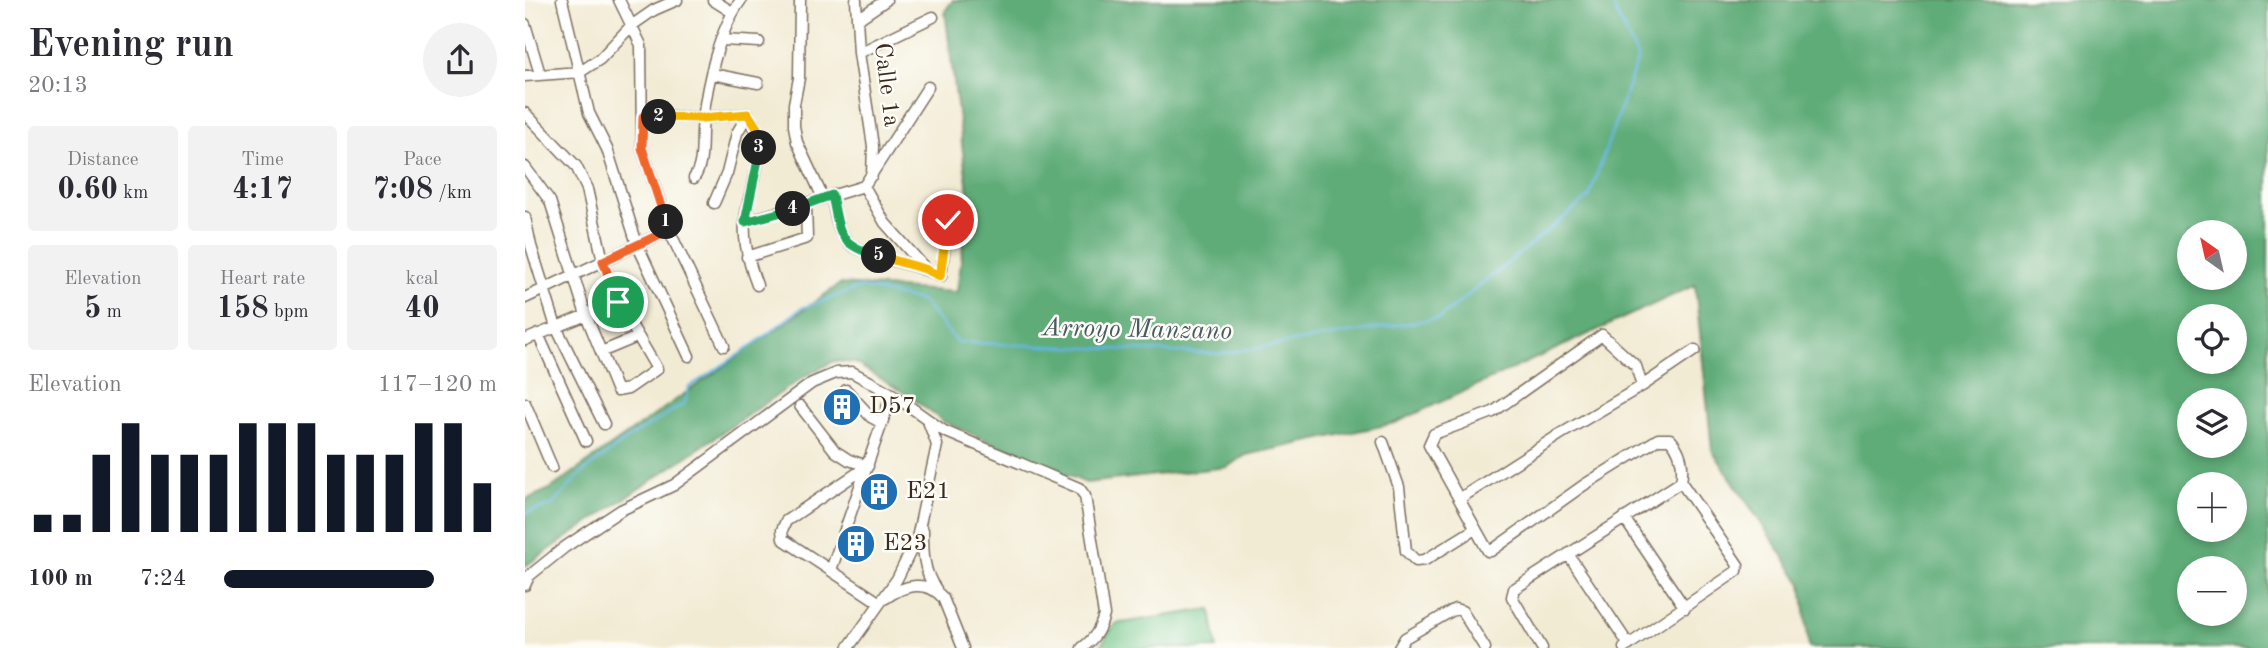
<!DOCTYPE html>
<meta charset="utf-8">
<style>
:root{--surface:#fff;--page:#f2f2f3;--text:#2b2b33;--muted:#7c7c81;--accent:#111827}
body{margin:0;font-family:"Old Standard TT",serif;background:var(--page);color:var(--text);height:100vh;display:flex;flex-direction:column;font-size:26px;white-space:nowrap}
*{box-sizing:border-box;margin:0}
p{font-size:23px;color:var(--muted)}
.icon{flex:none;width:38px;height:38px;fill:none;stroke:currentColor;stroke-width:2;stroke-linecap:round;stroke-linejoin:round}
.map{position:relative;flex:1;overflow:hidden}
.drawer{display:flex;flex-direction:column;background:var(--surface);width:525px}
.drawer>*{flex:none}
.needle{width:46px;rotate:326deg}
.fabs{position:absolute;left:1652px;top:220px;display:grid;gap:14px}
.fabs a{display:grid;place-items:center;width:70px;height:70px;border-radius:50%;background:var(--surface);box-shadow:0 4px 10px #0003;font-size:35px}
.pin{position:absolute;display:grid;place-items:center;width:60px;height:60px;color:#fff;margin:-30px;border:4px solid #fff;border-radius:50%;box-shadow:0 2px 7px #0007}
.km{position:absolute;width:35px;height:35px;margin:-18px;border-radius:50%;background:#222;color:#fff;font-size:19px;line-height:35px;text-align:center}
.round{display:grid;place-items:center;flex:none;width:74px;height:74px;border-radius:37px;background:var(--page)}
.head{display:flex;align-items:center;justify-content:space-between;height:119px;padding:0 28px}
h1{font-size:38px;font-weight:700;line-height:52px}
.stats{display:grid;grid-template-columns:repeat(3,1fr);gap:10px;height:119px;padding:7px 28px}
.stats div{display:grid;align-content:center;border-radius:7px;background:var(--page);text-align:center}
.stats b{font-size:30px;font-weight:700}
.stats small{font-size:19px;font-weight:400}
.stats p{font-size:19px}
.chart{height:196px;padding:14px 28px}
.chart p{display:flex;justify-content:space-between}
.chart svg{width:100%;height:126px;margin-top:7px;stroke:var(--accent);stroke-width:6}
ul{padding:0 28px;list-style:none;font-size:23px}
li{display:grid;grid-template-columns:112px 84px 1fr;align-items:center;height:52px}
li i{height:18px;border-radius:9px;background:var(--accent)}
main{display:flex;flex:1;min-height:0}
.map>svg:first-child{display:block}
.green{fill:#74c88c;stroke:#587955;stroke-width:2}
.forest{fill:#5fac78;stroke:#4d6b4b;stroke-width:2;fill-rule:evenodd}
.lines{fill:none;stroke-linecap:round;stroke-linejoin:round}
.stream{stroke:#64b6df;stroke-width:2.5}
.street-casing{stroke:#7b6e5e;stroke-width:13}
.street{stroke:#fff;stroke-width:10}
.split-1-casing{stroke:#fff;stroke-width:14}
.split-2-casing{stroke:#fff;stroke-width:14}
.split-3-casing{stroke:#fff;stroke-width:14}
.split-4-casing{stroke:#fff;stroke-width:14}
.split-5-casing{stroke:#fff;stroke-width:14}
.split-6-casing{stroke:#fff;stroke-width:14}
.split-1{stroke:#f0652b;stroke-width:9}
.split-2{stroke:#f0652b;stroke-width:9}
.split-3{stroke:#f5b400;stroke-width:9}
.split-4{stroke:#22a559;stroke-width:9}
.split-5{stroke:#22a559;stroke-width:9}
.split-6{stroke:#f5b400;stroke-width:9}
.labels{text-anchor:middle;dominant-baseline:central;stroke-width:5;stroke-linejoin:round;paint-order:stroke}
.street-label{font-size:24px;fill:#3b2a1e;stroke:#fdfcf7}
.poi-label{font-size:24px;fill:#3b2a1e;stroke:#fdfcf7;text-anchor:start}
.water-label{font-size:26px;font-style:italic;fill:#495b62;stroke:#fdfcf7}
</style>
<main>
<section class="drawer">
<div class="head"><div><h1>Evening run</h1><p>20:13</p></div><a class="round"><svg class="icon" aria-label="share" viewBox="0 0 24 24"><path d="M12 15V3M7 8l5-5 5 5M5 13v7h14v-7"/></svg></a></div>
<div class="stats">
<div><p>Distance</p><b>0.60<small> km</small></b></div>
<div><p>Time</p><b>4:17</b></div>
<div><p>Pace</p><b>7:08<small> /km</small></b></div>
</div>
<div class="stats">
<div><p>Elevation</p><b>5<small> m</small></b></div>
<div><p>Heart rate</p><b>158<small> bpm</small></b></div>
<div><p>kcal</p><b>40</b></div>
</div>
<div class="chart"><p><span>Elevation</span>117–120 m</p>
<svg viewBox="0 0 160 44" preserveAspectRatio="none"><path d="M5 44V38M15 44V38M25 44V17M35 44V6M45 44V17M55 44V17M65 44V17M75 44V6M85 44V6M95 44V6M105 44V17M115 44V17M125 44V17M135 44V6M145 44V6M155 44V27"/></svg>
</div>
<ul>
<li><b>100 m</b>7:24<i style="width:77%"></i></li>
</ul>
</section>
<div class="map">
<svg width="1743" height="648" viewBox="0 0 1743 648">
<rect width="100%" height="100%" fill="#fdfcf7"/>
<filter id="ink" filterUnits="userSpaceOnUse"><feTurbulence type="fractalNoise" baseFrequency=".0143" numOctaves="2"/><feDisplacementMap in="SourceGraphic" scale="14" xChannelSelector="R" yChannelSelector="G"/><feConvolveMatrix kernelMatrix="1 2 1 2 8 2 1 2 1" color-interpolation-filters="sRGB"/></filter>
<filter id="wash" filterUnits="userSpaceOnUse"><feTurbulence type="fractalNoise" baseFrequency=".00686" numOctaves="4" result="noise"/><feDisplacementMap in="SourceGraphic" scale="28" xChannelSelector="R" yChannelSelector="G"/><feGaussianBlur stdDeviation="1.57" result="paint"/><feColorMatrix in="noise" values="0 0 0 0 0 0 0 0 0 0 0 0 0 0 0 0 0 1.4 0 .05"/><feComposite in="paint" operator="in"/></filter>
<g filter="url(#wash)">
<rect width="100%" height="100%" fill="#f2ebd4"/>
<path class="green" d="M686,609L692,648H574L590,624Z"/>
<path class="forest" d="M428,0H1743V648H1284L1277,584L1187,450L1170,285L870,423L721,455L702,467L561,483L419,422L381,394L330,363L309,361L282,375L0,566V500L25,489L315,284L432,292L444,199L420,11ZM1664,233H1710V278H1664ZM1664,317H1710V362H1664ZM1664,401H1710V446H1664ZM1664,485H1710V530H1664ZM1664,569H1710V614H1664Z"/>
<g class="lines">
<path class="stream" d="M0,513L27,505L57,473L102,439L160,403L164,387L221,350L277,308L336,287L397,301L432,342L695,354L915,318L1064,197L1113,58L1085,0"/>
</g>
</g>
<g filter="url(#ink)">
<g class="lines">
<g class="street-casing">
<path id="street" d="M37,0L64,113L82,149L112,244L164,356
M94,0L116,45L117,148L144,230L199,346
M188,0L207,12
M275,0L274,78L269,104V126L272,142L298,198
M331,0L334,53L348,146L347,175
M333,19L361,0
M0,24L15,74
M197,40L234,42
M334,53L408,17
M187,74L233,83
M0,76L55,72L75,59L106,26L129,10L152,0
M0,113L51,166L62,189L78,261L93,302L132,369L103,389L92,391L61,315L25,201L0,167
M223,114C247,151 224,182 220,221C218,243 224,264 232,285
M118,116L178,118L223,114
M169,178C180,162 175,140 178,120C182,83 194,30 216,0
M339,186L360,223L400,268
M307,195C310,211 311,230 323,242C335,255 394,265 416,276L423,220
M189,203L202,173L212,133L223,114
M0,217L6,246L31,327L79,424
M220,222L339,186L403,87
M222,257L282,238L281,205
M0,298L144,230
M13,334L61,441
M0,340L93,302
M76,352L112,337
M321,390L346,417L357,423
M0,403L27,467
M275,406L310,451L324,460L343,466
M858,442L874,487L881,551L891,561L900,560L950,529
M343,466L261,521L257,530L258,539L355,603
M934,499L1034,435L1117,386L1170,350
M1099,518L1160,608
M398,530C398,551 398,572 411,589
M1043,554L1104,645
M306,570L367,394
M0,585L4,576L40,547L96,510L149,485L287,383L311,373L327,372L367,394L419,431L554,488L560,496L579,615C575,630 569,639 557,648
M361,598C379,585 402,579 418,598L438,648
M323,648L372,579L392,538L412,445L403,421
M874,648L880,638L930,609L937,611L960,648
M1017,648L987,597L989,589L1156,482
M1099,648L1212,571L1213,565L1156,482C1159,466 1156,451 1145,439H1133L1059,485L966,551H963L904,445L909,434L968,412L1077,335L1111,366L1117,386"/>
</g>
<use href="#street" class="street"/>
</g>
</g>
<g class="lines" filter="url(#ink)">
<g class="split-1-casing">
<path id="split-1" d="M93,302L78,261L144,230L141,222"/>
</g>
<g class="split-2-casing">
<path id="split-2" d="M134,117H118L117,148L141,222"/>
</g>
<g class="split-3-casing">
<path id="split-3" d="M134,117L178,118L223,114L232,128L234,148"/>
</g>
<g class="split-4-casing">
<path id="split-4" d="M234,148L233,160L220,222L268,209"/>
</g>
<g class="split-5-casing">
<path id="split-5" d="M268,209L307,195C315,234 313,245 354,256"/>
</g>
<g class="split-6-casing">
<path id="split-6" d="M354,256L400,269L415,276L423,220"/>
</g>
<use href="#split-1" class="split-1"/>
<use href="#split-2" class="split-2"/>
<use href="#split-3" class="split-3"/>
<use href="#split-4" class="split-4"/>
<use href="#split-5" class="split-5"/>
<use href="#split-6" class="split-6"/>
</g>
<defs>
<g id="building-disc" transform="scale(2.0125)"><circle r="9.5" fill="#1f6fb2" stroke="#fdfcf7"/><path d="M-4-6H4V6H1V3H-1V6H-4ZM-2.5-4.3h1.7v1.8h-1.7ZM.8-4.3h1.7v1.8H.8ZM-2.5-1h1.7V.8h-1.7ZM.8-1h1.7V.8H.8Z" fill="#fff"/></g>
</defs>
<g fill-rule="evenodd">
<use href="#building-disc" x="317" y="407"/>
<use href="#building-disc" x="354" y="492"/>
<use href="#building-disc" x="331" y="544"/>
</g>
<g class="labels">
<g class="street-label">
<text transform="translate(361 85) rotate(83)">Calle 1a</text>
</g>
<g class="poi-label">
<text x="344" y="407">D57</text>
<text x="381" y="492">E21</text>
<text x="358" y="544">E23</text>
</g>
<g class="water-label">
<text transform="translate(612 330) rotate(1)">Arroyo Manzano</text>
</g>
</g>
</svg>
<div class="fabs">
<a><svg class="needle" viewBox="-14 -14 28 28"><path d="M0-13l5 13h-10z" fill="#e53935"/><path d="M0 13l5-13h-10z" fill="#7c7c81"/></svg></a>
<a><svg class="icon" aria-label="locate" viewBox="0 0 24 24"><circle cx="12" cy="12" r="6"/><path d="M12 2v4M12 18v4M2 12h4M18 12h4"/></svg></a>
<a><svg class="icon" aria-label="layers" viewBox="0 0 24 24"><path d="M12 4l9 5-9 5-9-5zM3 14l9 5 9-5"/></svg></a>
<a>+</a>
<a>−</a>
</div>
<div class="pin" style="left:93px;top:302px;background:#1e9e55"><svg class="icon" aria-label="arrive" viewBox="0 0 24 24"><path d="M6 21V4h12l-3 4 3 4H6"/></svg></div>
<div class="pin" style="left:423px;top:220px;background:#d93025"><svg class="icon" aria-label="check" viewBox="0 0 24 24"><path d="M5 12l5 5 9-10"/></svg></div>
<b class="km" style="left:141px;top:222px">1</b>
<b class="km" style="left:134px;top:117px">2</b>
<b class="km" style="left:234px;top:148px">3</b>
<b class="km" style="left:268px;top:209px">4</b>
<b class="km" style="left:354px;top:256px">5</b>
</div>
</main>
